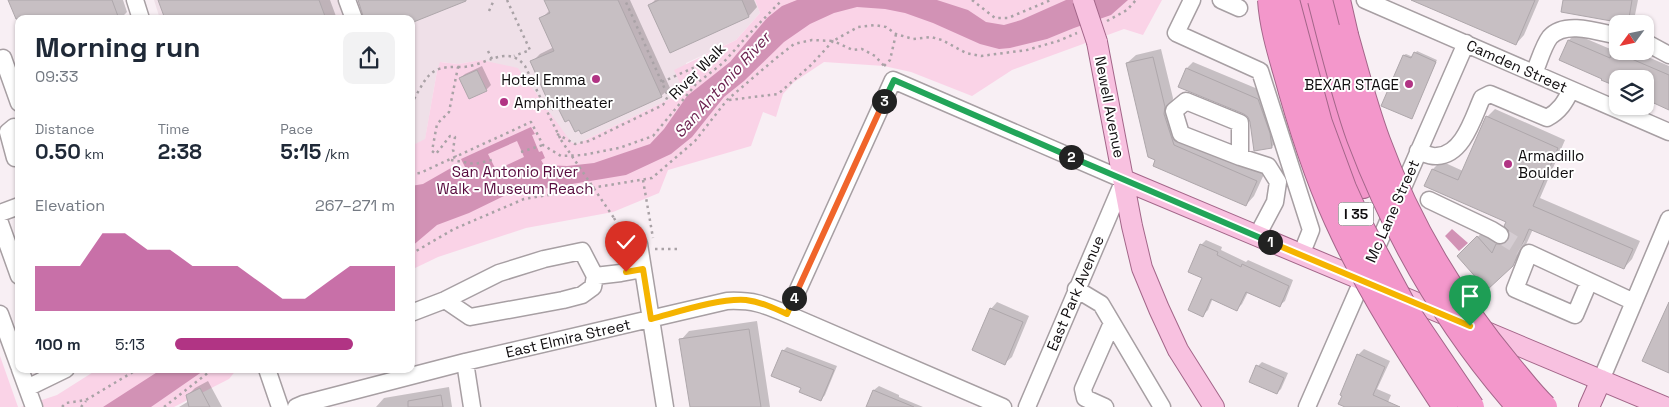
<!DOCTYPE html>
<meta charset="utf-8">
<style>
:root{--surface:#fff;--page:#f2f2f3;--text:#1f2937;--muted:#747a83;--accent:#b13484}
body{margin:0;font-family:"Space Grotesk",sans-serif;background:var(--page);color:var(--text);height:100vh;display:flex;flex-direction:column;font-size:19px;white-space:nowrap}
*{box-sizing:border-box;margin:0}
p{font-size:16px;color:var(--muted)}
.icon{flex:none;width:28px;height:28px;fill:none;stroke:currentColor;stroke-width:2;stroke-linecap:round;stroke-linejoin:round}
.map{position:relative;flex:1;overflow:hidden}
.side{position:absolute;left:15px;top:15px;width:400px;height:358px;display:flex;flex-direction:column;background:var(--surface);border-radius:10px;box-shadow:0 1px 4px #0004}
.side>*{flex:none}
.needle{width:32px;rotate:237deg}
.controls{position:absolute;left:1609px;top:15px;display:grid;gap:10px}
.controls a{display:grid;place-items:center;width:45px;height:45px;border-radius:10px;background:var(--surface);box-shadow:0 1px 4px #0004;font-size:25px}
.pin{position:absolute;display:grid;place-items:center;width:42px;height:42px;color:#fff;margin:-51px -21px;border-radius:50% 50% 50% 0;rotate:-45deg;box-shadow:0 0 5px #0007}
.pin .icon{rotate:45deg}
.km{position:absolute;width:25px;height:25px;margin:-12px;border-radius:50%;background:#222;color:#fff;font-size:14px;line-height:25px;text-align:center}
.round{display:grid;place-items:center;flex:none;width:52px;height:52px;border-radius:10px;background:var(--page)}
.summary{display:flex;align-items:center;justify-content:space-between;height:85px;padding:0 20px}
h1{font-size:28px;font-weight:800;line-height:38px}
.figures{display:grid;grid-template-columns:repeat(3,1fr);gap:8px;height:85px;padding:5px 20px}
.figures div{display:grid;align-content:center}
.figures b{font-size:21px;font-weight:800}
.figures small{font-size:14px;font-weight:400}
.figures p{font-size:14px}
.chart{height:140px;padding:10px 20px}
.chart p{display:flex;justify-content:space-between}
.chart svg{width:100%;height:90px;margin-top:5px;fill:var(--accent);opacity:.7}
ul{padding:0 20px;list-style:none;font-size:16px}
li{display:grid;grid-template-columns:80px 60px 1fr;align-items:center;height:38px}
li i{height:12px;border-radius:6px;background:var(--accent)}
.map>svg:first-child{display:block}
.built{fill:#efe0e8}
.green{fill:#fad3e7}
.water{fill:#d292b5;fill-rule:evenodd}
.shadow{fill:#0003}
.building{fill:#c7bfc3;stroke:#aea7ab}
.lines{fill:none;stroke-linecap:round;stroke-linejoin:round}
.minor-tunnel{stroke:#d5cdd2;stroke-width:16;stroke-dasharray:16 8;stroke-linecap:butt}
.minor-casing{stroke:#a79fa3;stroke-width:19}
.major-casing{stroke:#a36689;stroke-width:22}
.highway-casing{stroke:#a36689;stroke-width:26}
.path{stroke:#a9a2a6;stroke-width:2.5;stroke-dasharray:2.5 4;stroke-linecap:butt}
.minor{stroke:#fff;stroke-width:16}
.major{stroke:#f8c1e0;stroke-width:20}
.highway{stroke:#f397cb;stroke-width:24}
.major-bridge-casing{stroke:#a36689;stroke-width:22;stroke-linecap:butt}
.highway-bridge-casing{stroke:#a36689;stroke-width:26;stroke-linecap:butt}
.path-bridge{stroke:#a9a2a6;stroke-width:2.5;stroke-dasharray:2.5 4;stroke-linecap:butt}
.major-bridge{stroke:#f8c1e0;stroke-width:20}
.highway-bridge{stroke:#f397cb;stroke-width:24}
.split-1-casing{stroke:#fff;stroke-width:10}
.split-2-casing{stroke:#fff;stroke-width:10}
.split-3-casing{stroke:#fff;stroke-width:10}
.split-4-casing{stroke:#fff;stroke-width:10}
.split-5-casing{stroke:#fff;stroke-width:10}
.split-1{stroke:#f5b400;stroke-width:6}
.split-2{stroke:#22a559;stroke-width:6}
.split-3{stroke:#22a559;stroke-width:6}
.split-4{stroke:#f0652b;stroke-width:6}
.split-5{stroke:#f5b400;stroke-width:6}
.poi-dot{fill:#b13484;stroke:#fff;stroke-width:2}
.labels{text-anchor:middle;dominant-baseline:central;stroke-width:4;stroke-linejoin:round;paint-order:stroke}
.shield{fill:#fff;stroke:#575556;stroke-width:1}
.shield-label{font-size:14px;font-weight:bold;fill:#0f0c0e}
.street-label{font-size:15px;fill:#0f0c0e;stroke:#fff}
.poi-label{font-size:15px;fill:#0f0c0e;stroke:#fff;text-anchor:end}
.park-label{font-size:15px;fill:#570b3e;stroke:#fff}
.water-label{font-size:16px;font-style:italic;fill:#6d2351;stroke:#fff}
</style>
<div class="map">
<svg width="1669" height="407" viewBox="0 0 1669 407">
<rect width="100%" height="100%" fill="#f8eff4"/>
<path class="built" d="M154,0H755L760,13L736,40L686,63L684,92L577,144L571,142L481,60L458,64L441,62L437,71L425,140L411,146V19H160Z"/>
<path class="green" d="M755,0H1162L1143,35L1124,29L1012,70L972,96L911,72L884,66L824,62L794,82L783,94L776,117L763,112L751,146L668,170L659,193L613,212L526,228L438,257L411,270V146L425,139L437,71L440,62L458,64L481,60L518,68L571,142L577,144L684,92L674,70L736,40L760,13Z
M0,356L18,407H0Z
M98,369H237L229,379L174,407H21L57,395Z"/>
<path class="water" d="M797,0H937L968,10L986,22L1004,25L1021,20L1066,0H1128L1111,15L1074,28L1047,39L1010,48L999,49L980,44L933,23L905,13L885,9L857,7L834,13L810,24L784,42L744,81L724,97L692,137L671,154L626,175L506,195L469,213L437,225L411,247V186L423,184L451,168L454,172L465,167L461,159L531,127L535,134L532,135L539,152L542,151L545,158L541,160L544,165L567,166L594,163L650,144L664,129L687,96L730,62L767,18L782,6ZM517,141L524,157L496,170L488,154Z
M1452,229L1468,243L1459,251L1445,236Z
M162,369H206L151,407H103Z"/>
<path class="shadow" d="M10,0H123L127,12L120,19H19V24Z
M159,0H330L337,19H166Z
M545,0H630L670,88L661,96L580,128L570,119L532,62L540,54L554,47L541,19L550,10Z
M655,0H754L757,7L749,16L670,51L650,5Z
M1414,0H1539L1524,35L1516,44Z
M1564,0H1638L1635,15L1627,23Z
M1575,34L1615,51L1618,48V51H1634L1669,66V108L1645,98V79L1603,78L1561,60L1569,40Z
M1161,49L1173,98L1172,105L1182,137L1265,172L1254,196L1246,205L1157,160L1127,63L1136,55Z
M1417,51L1437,60L1411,118L1404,55L1406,54L1413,57Z
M1193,62L1265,92L1278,140L1272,147L1249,116L1244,113L1179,86L1187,68Z
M482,66L491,85L486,90L460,78L465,74Z
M1495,109L1565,140L1540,198L1640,241L1632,259L1624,268L1533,229L1521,256L1512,265L1467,247L1486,229L1505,236H1510L1507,221L1426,186L1433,169L1441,161L1463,171L1487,117Z
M1206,240L1222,247L1221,250L1246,262L1248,260L1293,280L1285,301L1279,306L1248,292L1242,304L1237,309L1213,298L1208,310L1203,315V278L1201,245Z
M997,302L1029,316L1012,357L1005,363L991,309Z
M757,321L770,407H691L681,340L689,331Z
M787,347L837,366L825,395L821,400L783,351Z
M1364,349L1390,361L1377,389L1391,395L1386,407H1349L1358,355Z
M1262,362L1288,373L1281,389L1277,393L1258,366Z
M208,381L222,407H179L189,401L187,396L195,388Z
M879,386L899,395V397L923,407H867L874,390Z
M449,387L452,407H376L384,398Z"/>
<path class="building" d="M8,0H112L119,19H16Z
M158,0H319L326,19H165Z
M358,0H466V1L411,23V19H364Z
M544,0H618L662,97L581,134L579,130L575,132L569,120L565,122L558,108L552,110L530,61L554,51L539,18L550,13Z
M659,0H742L749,17L670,53L648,5Z
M1411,0H1535L1516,45Z
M1563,0H1632L1628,24L1561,12Z
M1568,40L1610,58L1613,51L1669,75V110L1645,99V79H1618V87L1601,80L1602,79L1559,60Z
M1414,52L1436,62L1412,119L1381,106L1403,55L1411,58Z
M1153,57L1165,107L1164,114L1174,145L1257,181L1246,206L1153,166L1155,160L1148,157L1126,63Z
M1186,68L1258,99L1270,133L1272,148L1254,151L1250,122L1248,117L1244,114L1178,87Z
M477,70L487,91L469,99L459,78Z
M1486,116L1558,148L1533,206L1633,249L1624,269L1529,229L1513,266L1487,290L1457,256L1477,236L1492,253L1496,244H1504L1509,240V231L1504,226L1506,222L1424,186L1432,169L1458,180Z
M1200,244L1218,252L1217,255L1241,267L1242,264L1289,286L1280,307L1246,292L1237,311L1211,299L1203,317L1188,310L1202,278L1188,272Z
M1669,302V373L1642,361Z
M990,308L1023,322L1005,365L972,350Z
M749,329L761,407H690L679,339Z
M782,350L834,370L821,401L799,392L801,388L771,376Z
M1357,354L1385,367L1373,395L1400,407H1345L1338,404L1342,396L1340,395Z
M1256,365L1284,378L1277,394L1249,382Z
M200,388L210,407H189L186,395Z
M873,390L914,407H866Z
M441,395L443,407H408V401Z"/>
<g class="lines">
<path class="minor-tunnel" d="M1500,235L1521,248"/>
<g class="minor-casing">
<path id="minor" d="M135,0L141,19
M347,0L354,19
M1192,0L1176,33L1260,71L1311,230L1301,255
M1221,0L1239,8
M1365,0L1669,132
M1645,42L1669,55
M0,59L3,58L19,103
M1534,73C1539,62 1543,46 1550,37C1565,20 1599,32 1618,36
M1418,151C1424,153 1431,157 1437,156C1463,155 1473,118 1482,98L1490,94L1547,118C1560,111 1565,102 1571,90
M1240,157V123L1186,101L1174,111L1181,134L1240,157L1268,166L1278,182L1275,202L1257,236
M15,158L8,132L14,127L19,128
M1429,200L1492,230L1500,235
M0,213L19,206
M0,223L19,276
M639,244L665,407
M1589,282L1575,315L1515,289L1529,253L1634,302
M1076,289L1101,304L1162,407
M445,300L470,317L563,300L582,295L593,287L595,276
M411,313L445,300L499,273L544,259L582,251L595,276L621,273L643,269
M0,314L19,366
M787,314L893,80L1124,180L1027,407
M465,362L472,407
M20,369L34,407
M267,369L280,407
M1601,380L1669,219
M27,388L66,369
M296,407L303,404L465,362L727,301C753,300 763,304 787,314L1003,407
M1105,407L1085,398L1083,389L1112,323
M1307,407L1466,43"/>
</g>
<g class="major-casing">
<path id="major" d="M1097,42L1132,226L1142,268L1159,309L1178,350L1214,407
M1124,180L1665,407
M1589,407L1601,380"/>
</g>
<g class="highway-casing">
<path id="highway" d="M1310,0C1321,63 1340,125 1363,186
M1338,0L1346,35"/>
</g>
<path class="path" d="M507,0L530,50L514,56
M972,0L995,18H1008L1051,0
M489,11L494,0
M1107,21L1127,10L1136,0
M488,51L492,59
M884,66L890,60L896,34
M458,67C483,69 506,42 525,66L561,140
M662,82L704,63L709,74
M414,99C427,77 429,66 458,67L449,112L437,124L432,151L436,154L450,136L455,137L453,150L456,157
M729,100L778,94L811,65L833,41L853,50L862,49L875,56L886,68
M557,134L575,144L589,141L663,105L668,96L625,0
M521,152L543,145
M451,160L475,164L492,160
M411,174L420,173L531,122L543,145L561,156L583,155L619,148L653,136L696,84L723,63L749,34L782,0
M643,180L653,238
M614,218L619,227L622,243H626
M655,249H680
M411,254L454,229L524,199L652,178L695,141L727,100L775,59L794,44L812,40L833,41L858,27L875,25L886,27L896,34L913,39L931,37L942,40L966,53L981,56L1027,50L1058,41L1077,33
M62,407L66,403L86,400L138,369
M81,407L86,401
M164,407L213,369"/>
<use href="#minor" class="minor"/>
<use href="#major" class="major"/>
<use href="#highway" class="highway"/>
<g class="major-bridge-casing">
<path id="major-bridge" d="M1083,0L1097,42"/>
</g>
<g class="highway-bridge-casing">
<path id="highway-bridge" d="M1270,0C1272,31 1283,62 1291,92C1305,141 1321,189 1343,234C1372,295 1408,351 1445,407
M1287,0L1320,123L1344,188L1363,230L1405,308L1472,407
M1320,0C1332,46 1343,93 1359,138C1396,236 1450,329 1519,407
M1346,35C1356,70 1365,106 1378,141C1408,223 1454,300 1510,367C1521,380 1532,395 1545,407"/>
</g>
<path class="path-bridge" d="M561,140L614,218"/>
<use href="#major-bridge" class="major-bridge"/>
<use href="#highway-bridge" class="highway-bridge"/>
</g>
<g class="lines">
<g class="split-1-casing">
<path id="split-1" d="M1270,242L1470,326"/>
</g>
<g class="split-2-casing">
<path id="split-2" d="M1071,157L1270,242"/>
</g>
<g class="split-3-casing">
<path id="split-3" d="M884,101L894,80L1071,157"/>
</g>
<g class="split-4-casing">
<path id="split-4" d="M794,298L884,101"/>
</g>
<g class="split-5-casing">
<path id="split-5" d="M626,272L643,269L651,319C678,312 719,298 746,300C761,302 774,308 787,314L794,298"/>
</g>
<use href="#split-1" class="split-1"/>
<use href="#split-2" class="split-2"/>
<use href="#split-3" class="split-3"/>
<use href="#split-4" class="split-4"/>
<use href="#split-5" class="split-5"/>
</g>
<g class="poi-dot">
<circle cx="596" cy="79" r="5"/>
<circle cx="1409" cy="84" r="5"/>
<circle cx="504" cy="102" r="5"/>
<circle cx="1508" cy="164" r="5"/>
</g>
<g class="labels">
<rect class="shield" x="1338.5" y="202.5" width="35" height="23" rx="4"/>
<g class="shield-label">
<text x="1356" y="214">I 35</text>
</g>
<g class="street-label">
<text transform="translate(1517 66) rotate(24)">Camden Street</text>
<text transform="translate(697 71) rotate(-45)">River Walk</text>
<text transform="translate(1110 107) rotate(79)">Newell Avenue</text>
<text transform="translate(1392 211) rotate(-66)">Mc Lane Street</text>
<text transform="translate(1075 293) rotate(-67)">East Park Avenue</text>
<text transform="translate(568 338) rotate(-13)">East Elmira Street</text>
</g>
<g class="poi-label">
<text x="586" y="79">Hotel Emma</text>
<text x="1399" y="84">BEXAR STAGE</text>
<text x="514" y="102" text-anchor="start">Amphitheater</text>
<text x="1518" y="155" text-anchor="start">Armadillo<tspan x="1518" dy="17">Boulder</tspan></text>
</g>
<g class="park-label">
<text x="515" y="171">San Antonio River<tspan x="515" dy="17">Walk - Museum Reach</tspan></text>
</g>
<g class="water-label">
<text transform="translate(722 85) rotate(-48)">San Antonio River</text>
</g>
</g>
</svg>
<div class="controls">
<a><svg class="needle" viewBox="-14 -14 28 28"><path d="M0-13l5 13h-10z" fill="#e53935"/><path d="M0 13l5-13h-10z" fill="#747a83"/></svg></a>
<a><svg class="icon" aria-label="layers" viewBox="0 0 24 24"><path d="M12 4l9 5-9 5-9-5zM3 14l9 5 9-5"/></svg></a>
</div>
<div class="pin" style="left:1470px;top:326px;background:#1e9e55"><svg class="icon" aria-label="arrive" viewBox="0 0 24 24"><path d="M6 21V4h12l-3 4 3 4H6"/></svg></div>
<div class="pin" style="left:626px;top:272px;background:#d93025"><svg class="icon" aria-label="check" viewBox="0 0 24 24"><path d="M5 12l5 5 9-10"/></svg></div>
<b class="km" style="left:1270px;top:242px">1</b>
<b class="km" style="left:1071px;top:157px">2</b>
<b class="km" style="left:884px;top:101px">3</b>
<b class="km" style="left:794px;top:298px">4</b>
<section class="side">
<div class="summary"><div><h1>Morning run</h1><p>09:33</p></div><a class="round"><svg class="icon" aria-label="share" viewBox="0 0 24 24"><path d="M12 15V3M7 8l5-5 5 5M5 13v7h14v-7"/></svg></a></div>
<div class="figures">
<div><p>Distance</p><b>0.50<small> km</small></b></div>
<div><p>Time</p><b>2:38</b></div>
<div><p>Pace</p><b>5:15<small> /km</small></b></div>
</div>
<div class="chart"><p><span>Elevation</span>267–271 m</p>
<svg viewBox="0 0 160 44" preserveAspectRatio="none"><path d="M0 44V22L10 22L20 22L30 6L40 6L50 14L60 14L70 22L80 22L90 22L100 30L110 38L120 38L130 30L140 22L150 22L160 22V44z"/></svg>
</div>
<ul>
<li><b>100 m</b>5:13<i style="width:81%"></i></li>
</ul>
</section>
</div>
